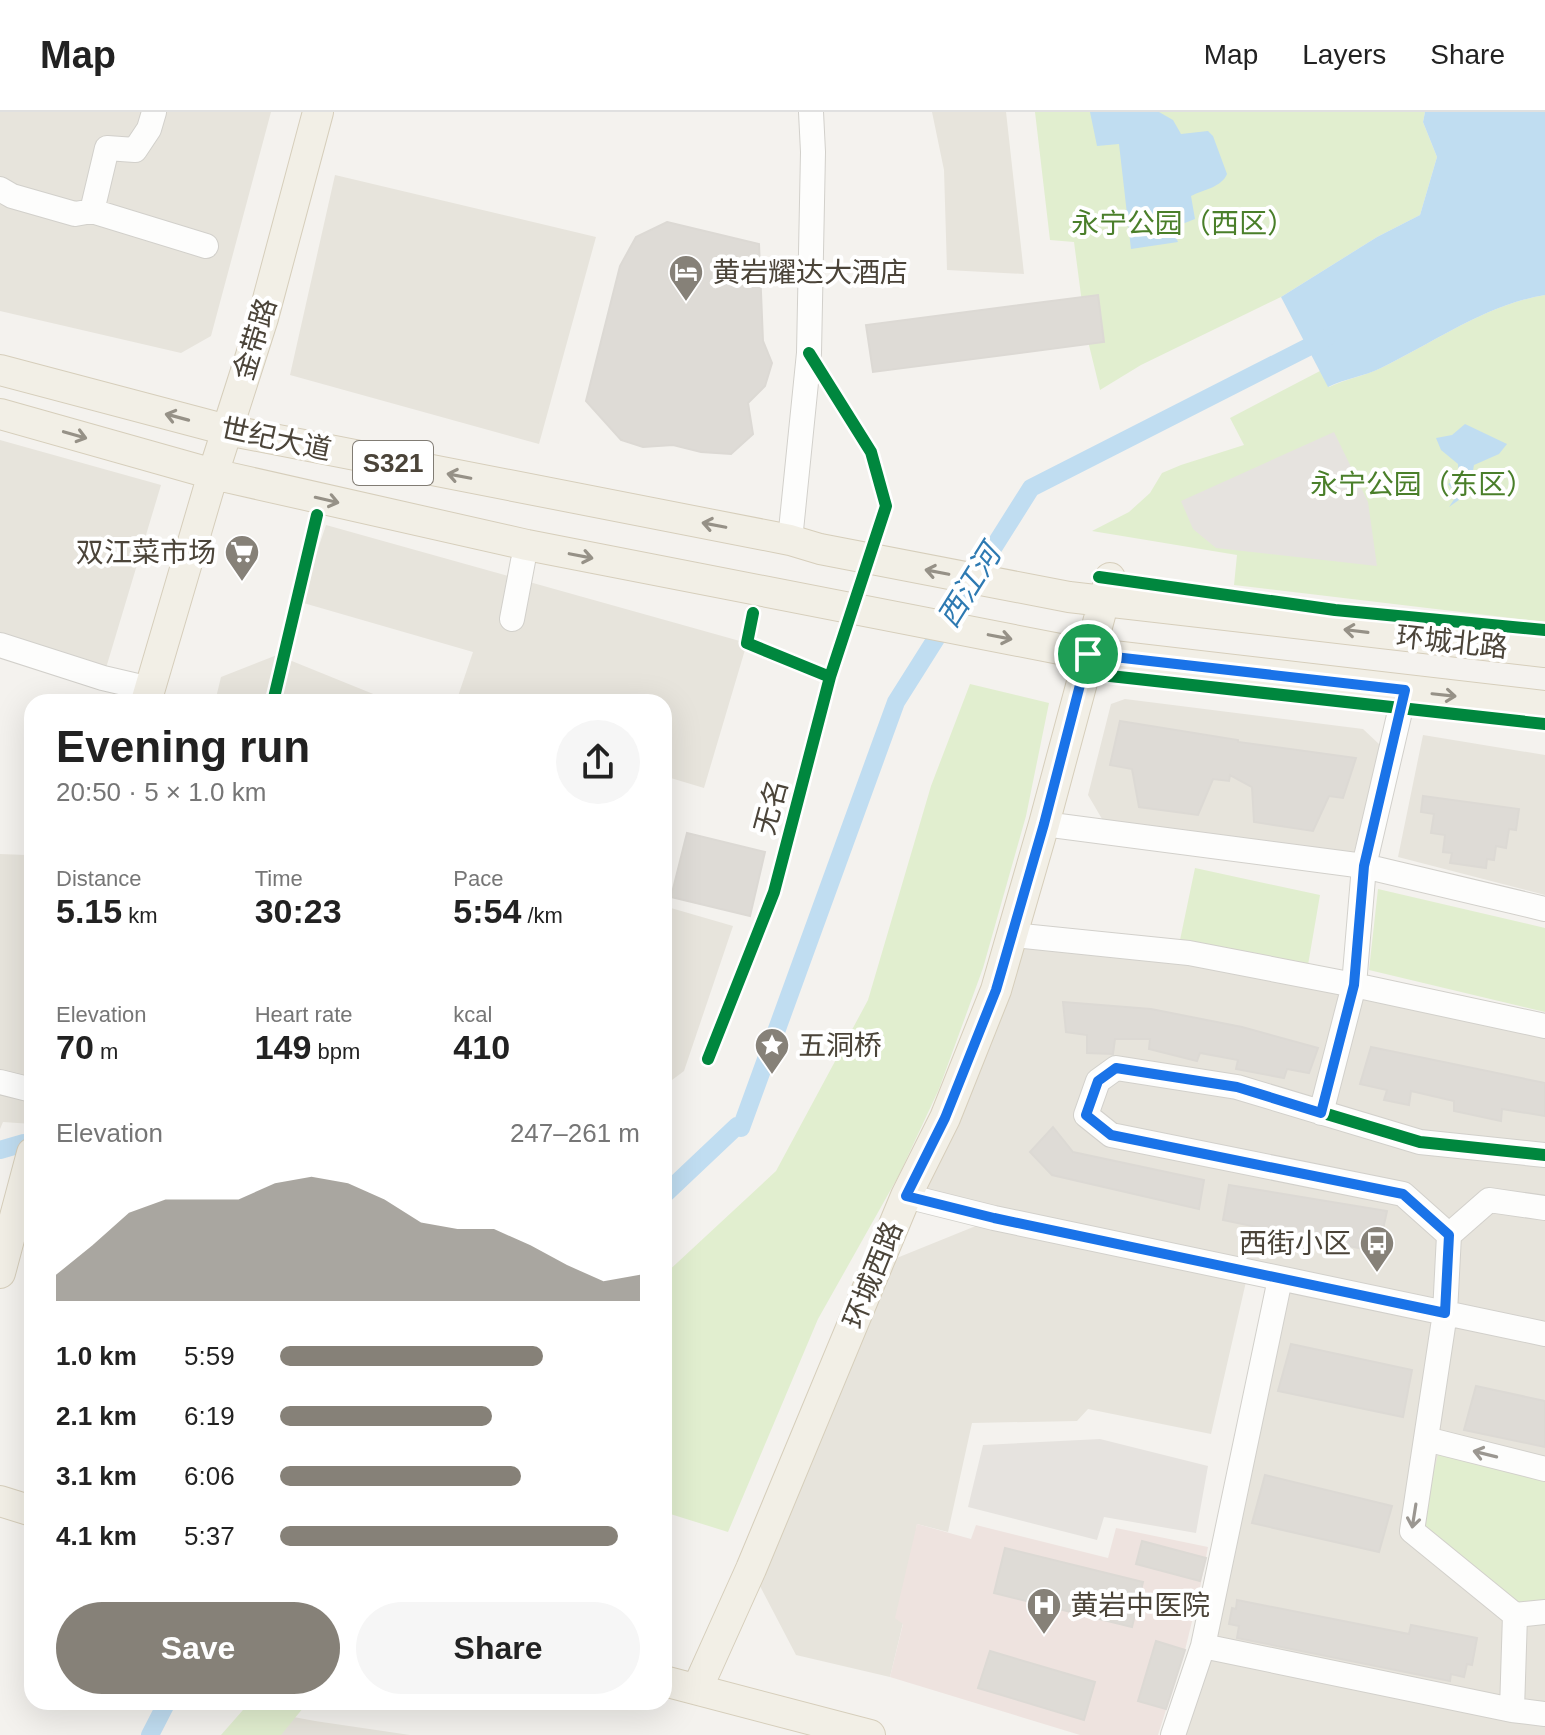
<!DOCTYPE html>
<meta charset="utf-8">
<style>
:root{--surface:#fff;--page:#f6f6f6;--text:#222;--muted:#767676;--line:#e0e0e0;--accent:#868178}
body{margin:0;font-family:Helvetica,"Noto Sans SC",sans-serif;background:var(--page);color:var(--text);height:100vh;display:flex;flex-direction:column;font-size:30px;white-space:nowrap}
*{box-sizing:border-box;margin:0}
p{font-size:26px;color:var(--muted)}
.icon{flex:none;width:44px;height:44px;fill:none;stroke:currentColor;stroke-width:2;stroke-linecap:round;stroke-linejoin:round}
.map{position:relative;flex:1;overflow:hidden}
.details{position:absolute;left:24px;top:582px;width:648px;height:1016px;display:flex;flex-direction:column;background:var(--surface);border-radius:24px;box-shadow:0 8px 32px #0002}
.details>*{flex:none}
.pin{position:absolute;display:grid;place-items:center;width:68px;height:68px;color:#fff;margin:-34px;border:4px solid #fff;border-radius:50%;box-shadow:0 2px 8px #0007}
.round{display:grid;place-items:center;flex:none;width:84px;height:84px;border-radius:42px;background:var(--page)}
.head{display:flex;align-items:center;justify-content:space-between;height:136px;padding:0 32px}
h1{font-size:44px;font-weight:800;line-height:60px}
.stats{display:grid;grid-template-columns:repeat(3,1fr);gap:12px;height:136px;padding:8px 32px}
.stats div{display:grid;align-content:center}
.stats b{font-size:34px;font-weight:800}
.stats small{font-size:22px;font-weight:400}
.stats p{font-size:22px}
.chart{height:224px;padding:16px 32px}
.chart p{display:flex;justify-content:space-between}
.chart svg{width:100%;height:144px;margin-top:8px;fill:var(--accent);opacity:.7}
.button{display:flex;gap:16px;margin-top:auto;padding:16px 32px}
.button a{flex:1;height:92px;border-radius:48px;background:var(--accent);color:#fff;font-size:32px;font-weight:800;line-height:92px;text-align:center}
.button a+a{background:var(--page);color:var(--text)}
ul{padding:0 32px;list-style:none;font-size:26px}
li{display:grid;grid-template-columns:128px 96px 1fr;align-items:center;height:60px}
li i{height:20px;border-radius:10px;background:var(--accent)}
header{display:flex;align-items:center;gap:48px;box-sizing:border-box;height:112px;padding:0 40px;background:var(--surface);border-bottom:2px solid var(--line)}
header strong{font-size:38px}
nav{display:flex;gap:44px;margin-inline-start:auto;font-size:28px}
.map>svg:first-child{display:block}
.residential{fill:#e7e4dc}
.medical{fill:#eee3df}
.green{fill:#e1eecf}
.parking{fill:#e6e3df}
.water{fill:#c0ddf1}
.lines{fill:none;stroke-linecap:round;stroke-linejoin:round}
.canal{stroke:#c0ddf1;stroke-width:18}
.building{fill:#dedbd6;stroke:#dcd9d4;stroke-width:2}
.minor-casing{stroke:#d2d0cb;stroke-width:26}
.major-casing{stroke:#d6cebb;stroke-width:32}
.minor{stroke:#fdfdfc;stroke-width:24}
.major{stroke:#f2efe6;stroke-width:30}
.cycleway-casing{stroke:#fff;stroke-width:17}
.cycleway{stroke:#00873e;stroke-width:12}
.oneway{stroke:#969187}
.oneway2{stroke:#9b9791}
.route-casing{stroke:#fff;stroke-width:16}
.route{stroke:#1a73e8;stroke-width:10}
.labels{text-anchor:middle;dominant-baseline:central;stroke-width:8;stroke-linejoin:round;paint-order:stroke}
.shield{fill:#fff;stroke:#817c74;stroke-width:2}
.shield-label{font-size:26px;font-weight:bold;fill:#4b4439}
.park-label{font-size:28px;fill:#4a7f2a;stroke:#fff}
.poi-label{font-size:28px;fill:#4b4439;stroke:#fff;text-anchor:start}
.street-label{font-size:28px;fill:#4b4439;stroke:#fff}
.water-label{font-size:30px;font-style:italic;fill:#2e7ab2;stroke:#fff}
</style>
<header>
<strong>Map</strong>
<nav><a>Map</a><a>Layers</a><a>Share</a></nav>
</header>
<div class="map">
<svg width="1545" height="1623" viewBox="0 0 1545 1623">
<rect width="100%" height="100%" fill="#f4f2ee"/>
<path class="residential" d="M0,0H271L211,224L181,241L0,199Z
M932,0H1006L1024,162L947,158L944,58Z
M335,63L596,125L539,332L290,263Z
M0,328L161,373L103,566L0,533Z
M326,413L747,531L704,676L664,664V590H456L473,540L300,490Z
M277,543L393,590H215L221,565Z
M1125,587L1363,617L1380,633L1353,745L1105,712L1088,683L1111,592Z
M1423,623L1545,643V783L1398,745Z
M32,711V1012L3,1010L0,1017V742L26,743Z
M664,794L733,814L684,959L664,974Z
M1013,823L1545,914V1602L1203,1534L1280,1167L1248,1161L1211,1322L1088,1297L1077,1309L972,1311L948,1420L917,1412L903,1511L890,1565L796,1543L751,1457L877,1154L993,1107L906,1084Z
M1207,1543L1545,1612V1623H1182Z
M283,1603L315,1609L410,1623H278Z"/>
<path class="medical" d="M917,1412L971,1427L976,1413L1108,1446L1116,1416L1208,1435L1199,1481L1185,1538L1158,1623H1080L890,1565L903,1512L895,1506Z"/>
<path class="green" d="M1035,0H1425L1423,10L1437,45L1420,103L1377,125L1281,185L1141,253L1100,278L1086,221L1074,130L1050,128Z
M1545,183V510L1234,473L1237,443L1092,419L1129,400L1150,381L1162,361L1181,353L1244,333L1230,306L1320,259L1329,275C1346,267 1364,264 1381,256C1435,230 1485,193 1545,183Z
M970,572L1049,591L1026,704L983,856L939,977L899,1063L818,1207L728,1420L664,1400V1163L776,1059L868,888L931,674Z
M1195,756L1320,783L1308,853L1180,828Z
M1378,777L1545,816V900L1369,858Z
M1439,1339L1545,1370V1487L1519,1492L1420,1416Z
M250,1590H308L281,1623H221Z"/>
<path class="parking" d="M1334,320L1368,390L1377,454L1216,436L1193,417L1181,389Z
M1100,1327L1208,1354L1196,1421L1104,1405L1097,1428L968,1395L983,1333Z"/>
<path class="water" d="M1090,0H1159L1173,8L1181,22L1208,19L1213,24L1227,62C1222,75 1203,78 1191,84L1195,107L1172,116L1178,130L1131,137L1119,32L1097,34Z
M1425,0H1545V183C1485,193 1435,230 1381,256C1363,265 1346,266 1328,275L1281,185L1377,125L1420,103L1437,45L1423,10Z
M1465,312L1507,332L1499,342L1474,353L1471,370L1461,375L1463,385L1449,395L1457,383L1448,372L1459,365L1458,352L1441,338L1436,326L1452,323Z"/>
<g class="lines">
<path class="canal" d="M0,1038L24,1031L32,1032
M664,1083L737,1014L741,1016L896,590L1031,376L1326,226
M150,1623L167,1590"/>
</g>
<path class="building" d="M667,110L759,132L763,229L772,251L765,274L748,291L753,322L731,342L701,340L673,333L643,335L621,328L586,289L620,154L636,125Z
M1098,183L1104,230L873,260L866,213Z
M1120,609L1238,628V630L1356,646L1343,686L1329,684L1313,719L1254,710L1252,675L1230,663L1229,669L1213,667L1198,703L1139,695L1132,657L1110,653Z
M1423,684L1519,697L1516,718L1509,717L1506,736L1496,734L1494,748L1487,747L1486,756L1450,751L1452,741L1443,740L1445,723L1431,721L1434,702L1421,700Z
M687,721L765,740L750,804L671,785Z
M1063,890L1151,897L1242,915L1318,936L1309,961L1287,957L1284,966L1236,957L1238,948L1200,941L1197,949L1149,937L1150,927H1115L1113,942L1087,941V923L1066,920Z
M1371,935L1545,971V1004L1502,997L1501,1009L1454,999V989L1411,979L1409,993L1384,988L1387,978L1360,972Z
M1053,1015L1073,1040L1204,1068L1199,1097L1052,1063L1030,1040Z
M1229,1073L1387,1099L1378,1140L1223,1108Z
M1291,1232L1412,1258L1403,1305L1278,1279Z
M1476,1274L1545,1289V1335L1464,1318Z
M1265,1363L1392,1394L1379,1440L1252,1411Z
M1142,1429L1206,1446L1200,1469L1136,1452Z
M1005,1436L1143,1470L1132,1515L994,1481Z
M1237,1488L1409,1522L1411,1513L1477,1526L1472,1553L1467,1552L1464,1565L1451,1562L1450,1569L1237,1526L1239,1514L1229,1512L1232,1496L1236,1497Z
M1156,1529L1185,1538L1166,1597L1138,1589Z
M990,1539L1095,1570L1084,1608L978,1576Z"/>
<g class="lines">
<g class="minor-casing">
<path id="minor" d="M0,77L12,84L75,102L92,99L206,134
M92,99L107,36L135,38L149,17L154,0
M790,428L809,241L813,40L811,0
M512,507L523,449
M0,533L103,566L150,577
M1044,712L1364,754L1545,797
M1013,823L1189,841L1354,873L1545,914
M0,970L32,978
M1321,1001L1354,873L1364,754L1405,578
M906,1084L994,1106L1545,1222
M1545,1096L1489,1088L1449,1123L1445,1201L1412,1419L1515,1503L1545,1500
M1449,1123L1403,1082L1111,1023L1086,1003L1098,969L1116,956L1237,975L1420,1030L1545,1043
M1426,1327L1545,1357
M1203,1534L1512,1598L1545,1602
M1512,1598L1515,1503
M1173,1623L1203,1534L1280,1167"/>
</g>
<g class="major-casing">
<path id="major" d="M0,258L227,318L790,428L820,437L1069,485L1545,540
M0,302L213,362L527,433L1070,539L1545,594
M146,590L213,362L263,206L318,0
M0,1161L32,1041
M0,1389L32,1399
M664,1569L870,1623
M697,1577L751,1457L906,1084L945,1006L996,878L1044,712L1110,466"/>
</g>
<use href="#minor" class="minor"/>
<use href="#major" class="major"/>
<g class="cycleway-casing">
<path id="cycleway" d="M1099,465L1335,498L1545,518
M753,501L747,531L830,565
M1083,561L1545,612
M273,590L317,403
M708,947L774,780L830,565L886,394L871,340L809,241
M1449,1123L1403,1082L1111,1023L1086,1003L1098,969L1116,956L1237,975L1420,1030L1545,1043"/>
</g>
<use href="#cycleway" class="cycleway"/>
</g>
<defs><path id="oneway-shaft" d="M-6 0H5M1.5-3L5.5 0L1.5 3" fill="none" stroke-width="1.6" stroke-linecap="round" stroke-linejoin="round" transform="scale(2)"/></defs>
<g class="oneway">
<use href="#oneway-shaft" transform="translate(177 305) rotate(-165)"/>
<use href="#oneway-shaft" transform="translate(75 323) rotate(16)"/>
<use href="#oneway-shaft" transform="translate(459 364) rotate(-169)"/>
<use href="#oneway-shaft" transform="translate(327 388) rotate(13)"/>
<use href="#oneway-shaft" transform="translate(714 413) rotate(-169)"/>
<use href="#oneway-shaft" transform="translate(581 444) rotate(11)"/>
<use href="#oneway-shaft" transform="translate(937 460) rotate(-169)"/>
<use href="#oneway-shaft" transform="translate(1356 519) rotate(-173)"/>
<use href="#oneway-shaft" transform="translate(1000 525) rotate(11)"/>
<use href="#oneway-shaft" transform="translate(1444 583) rotate(6)"/>
</g>
<g class="oneway2">
<use href="#oneway-shaft" transform="translate(1485 1342) rotate(-166)"/>
<use href="#oneway-shaft" transform="translate(1414 1404) rotate(99)"/>
</g>
<g class="lines">
<g class="route-casing">
<path id="route" d="M1088,542L1405,578L1364,754L1354,873L1321,1001L1237,975L1116,956L1098,969L1086,1003L1111,1023L1403,1082L1449,1123L1445,1201L994,1106L906,1084L945,1006L996,878L1044,712Z"/>
</g>
<use href="#route" class="route"/>
</g>
<defs>
<g id="hotel-pin" transform="scale(1.8)"><path d="M0 17L-7.5 6A9.5 9.5 0 1 1 7.5 6Z" fill="#868178" stroke="#fff"/><path d="M-6-4.5h1.5V1H6V5H4.5V3h-9V5H-6ZM-4 0a1.8 1.8 0 1 1 3.6 0ZM.5 0V-2.5h3Q6-2.5 6 0Z" fill="#fff"/></g>
<g id="supermarket-pin" transform="scale(1.8)"><path d="M0 17L-7.5 6A9.5 9.5 0 1 1 7.5 6Z" fill="#868178" stroke="#fff"/><path d="M-6-5.5h2.5l.6 2H6L4.5 2H-2.5L-4.4-4H-6ZM-1.5 3.2a1.3 1.3 0 1 0 .1 0ZM3 3.2a1.3 1.3 0 1 0 .1 0Z" fill="#fff"/></g>
<g id="sight-pin" transform="scale(1.8)"><path d="M0 17L-7.5 6A9.5 9.5 0 1 1 7.5 6Z" fill="#868178" stroke="#fff"/><path d="M0-6L1.8-2.2L6-1.7L2.9 1.2L3.7 5.4L0 3.3L-3.7 5.4L-2.9 1.2L-6-1.7L-1.8-2.2Z" fill="#fff"/></g>
<g id="bus-pin" transform="scale(1.8)"><path d="M0 17L-7.5 6A9.5 9.5 0 1 1 7.5 6Z" fill="#868178" stroke="#fff"/><path d="M-5-6H5V4H4V6H2V4H-2V6H-4V4H-5ZM-3.5-4V0h7V-4ZM-3.5 1.2v1.5H-2V1.2ZM2 1.2v1.5H3.5V1.2Z" fill="#fff"/></g>
<g id="hospital-pin" transform="scale(1.8)"><path d="M0 17L-7.5 6A9.5 9.5 0 1 1 7.5 6Z" fill="#868178" stroke="#fff"/><path d="M-5-5h3v3.5h4V-5h3V5h-3V1.5h-4V5h-3Z" fill="#fff"/></g>
</defs>
<g fill-rule="evenodd">
<use href="#hotel-pin" x="686" y="160"/>
<use href="#supermarket-pin" x="242" y="440"/>
<use href="#sight-pin" x="772" y="933"/>
<use href="#bus-pin" x="1377" y="1131"/>
<use href="#hospital-pin" x="1044" y="1493"/>
</g>
<g class="labels">
<rect class="shield" x="353" y="329" width="80" height="44" rx="6"/>
<g class="shield-label">
<text x="393" y="351">S321</text>
</g>
<g class="park-label">
<text x="1183" y="111">永宁公园（西区）</text>
<text x="1422" y="372">永宁公园（东区）</text>
</g>
<g class="poi-label">
<text x="712" y="160">黄岩耀达大酒店</text>
<text x="216" y="440" text-anchor="end">双江菜市场</text>
<text x="798" y="933">五洞桥</text>
<text x="1351" y="1131" text-anchor="end">西街小区</text>
<text x="1070" y="1493">黄岩中医院</text>
</g>
<g class="street-label">
<text transform="translate(255 227) rotate(-73)">金带路</text>
<text transform="translate(276 327) rotate(12)">世纪大道</text>
<text transform="translate(1452 530) rotate(6)">环城北路</text>
<text transform="translate(771 695) rotate(-75)">无名</text>
<text transform="translate(873 1163) rotate(-68)">环城西路</text>
</g>
<g class="water-label">
<text transform="translate(969 474) rotate(-58)">西江河</text>
</g>
</g>
</svg>
<div class="pin" style="left:1088px;top:542px;background:#1e9e55"><svg class="icon" aria-label="arrive" viewBox="0 0 24 24"><path d="M6 21V4h12l-3 4 3 4H6"/></svg></div>
<section class="details">
<div class="head"><div><h1>Evening run</h1><p>20:50 · 5 × 1.0 km</p></div><a class="round"><svg class="icon" aria-label="share" viewBox="0 0 24 24"><path d="M12 15V3M7 8l5-5 5 5M5 13v7h14v-7"/></svg></a></div>
<div class="stats">
<div><p>Distance</p><b>5.15<small> km</small></b></div>
<div><p>Time</p><b>30:23</b></div>
<div><p>Pace</p><b>5:54<small> /km</small></b></div>
</div>
<div class="stats">
<div><p>Elevation</p><b>70<small> m</small></b></div>
<div><p>Heart rate</p><b>149<small> bpm</small></b></div>
<div><p>kcal</p><b>410</b></div>
</div>
<div class="chart"><p><span>Elevation</span>247–261 m</p>
<svg viewBox="0 0 160 44" preserveAspectRatio="none"><path d="M0 44V36L10 27L20 17L30 13L40 13L50 13L60 8L70 6L80 8L90 13L100 20L110 22L120 22L130 27L140 33L150 38L160 36V44z"/></svg>
</div>
<ul>
<li><b>1.0 km</b>5:59<i style="width:73%"></i></li>
<li><b>2.1 km</b>6:19<i style="width:59%"></i></li>
<li><b>3.1 km</b>6:06<i style="width:67%"></i></li>
<li><b>4.1 km</b>5:37<i style="width:94%"></i></li>
</ul>
<div class="button"><a>Save</a><a>Share</a></div>
</section>
</div>
